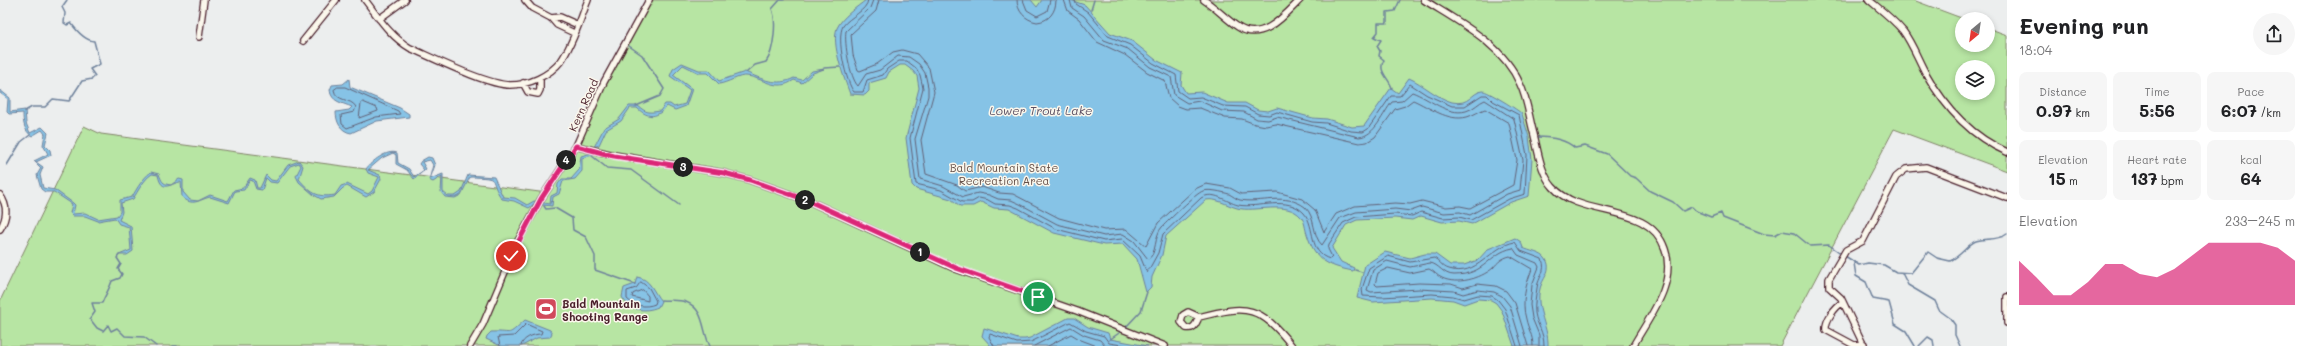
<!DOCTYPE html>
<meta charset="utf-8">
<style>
:root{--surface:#fff;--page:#f6f6f6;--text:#202124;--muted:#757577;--accent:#db2777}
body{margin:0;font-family:Mali,sans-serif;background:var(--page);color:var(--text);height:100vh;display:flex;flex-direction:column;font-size:15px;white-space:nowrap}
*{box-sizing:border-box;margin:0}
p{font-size:13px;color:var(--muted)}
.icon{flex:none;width:22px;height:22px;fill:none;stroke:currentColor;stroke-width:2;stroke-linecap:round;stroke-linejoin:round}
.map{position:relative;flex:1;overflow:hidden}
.panel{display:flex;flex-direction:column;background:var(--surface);width:300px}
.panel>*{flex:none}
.needle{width:26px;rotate:209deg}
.buttons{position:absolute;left:1955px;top:12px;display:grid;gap:8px}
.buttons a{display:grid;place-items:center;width:40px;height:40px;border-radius:50%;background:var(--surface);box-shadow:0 2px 6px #0003;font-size:20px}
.pin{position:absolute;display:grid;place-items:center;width:34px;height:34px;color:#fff;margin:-17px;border:2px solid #fff;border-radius:50%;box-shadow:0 1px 4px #0007}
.km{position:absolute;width:20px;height:20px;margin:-10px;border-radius:50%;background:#222;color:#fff;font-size:11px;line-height:20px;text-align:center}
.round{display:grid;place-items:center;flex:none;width:42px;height:42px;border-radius:21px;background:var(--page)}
.headline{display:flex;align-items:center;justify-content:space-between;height:68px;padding:0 12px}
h1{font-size:22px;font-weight:700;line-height:30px}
.figures{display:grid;grid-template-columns:repeat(3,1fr);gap:6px;height:68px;padding:4px 12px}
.figures div{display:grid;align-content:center;border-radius:8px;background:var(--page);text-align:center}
.figures b{font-size:17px;font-weight:700}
.figures small{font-size:11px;font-weight:400}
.figures p{font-size:11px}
.chart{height:112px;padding:8px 12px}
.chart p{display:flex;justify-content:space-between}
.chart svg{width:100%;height:72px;margin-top:4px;fill:var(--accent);opacity:.7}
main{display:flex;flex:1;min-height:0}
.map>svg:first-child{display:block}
.green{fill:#b7e5a3;stroke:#808267;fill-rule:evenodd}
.water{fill:#86c3e6;stroke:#6e819b}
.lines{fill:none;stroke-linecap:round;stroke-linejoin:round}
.shore{stroke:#626176;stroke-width:1}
.stream{stroke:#6e819b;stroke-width:1.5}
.minor-casing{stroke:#4a1f2b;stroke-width:8}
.minor{stroke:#fbf7ec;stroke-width:5.5}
.route-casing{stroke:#fff;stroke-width:8}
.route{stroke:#db2777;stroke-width:5}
.labels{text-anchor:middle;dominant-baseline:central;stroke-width:3;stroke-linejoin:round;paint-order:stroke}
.street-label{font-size:11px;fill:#4a1f2b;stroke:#fbf7ec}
.park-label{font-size:11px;fill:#655049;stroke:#fbf7ec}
.poi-label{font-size:11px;font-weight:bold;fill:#4a1f2b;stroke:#fbf7ec;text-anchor:start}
.water-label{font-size:12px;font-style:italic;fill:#5c5063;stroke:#fbf7ec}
</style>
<main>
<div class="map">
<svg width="2007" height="346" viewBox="0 0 2007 346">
<rect width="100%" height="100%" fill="#eceeee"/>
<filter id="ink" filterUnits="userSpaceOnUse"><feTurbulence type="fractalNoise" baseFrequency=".025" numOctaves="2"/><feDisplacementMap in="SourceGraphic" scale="8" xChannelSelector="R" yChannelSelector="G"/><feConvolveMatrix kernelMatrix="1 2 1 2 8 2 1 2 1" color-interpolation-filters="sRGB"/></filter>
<g filter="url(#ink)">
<path class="green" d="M651,0H1913L1964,19H1962V45H1988V28L2007,35V171L1894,129L1780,346H0V301L84,126L101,134L547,193ZM1962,67H1988V93H1962Z"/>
<path class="water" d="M866,0H1031L1037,7L1042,0H1070L1085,5L1110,33L1132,41L1156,60L1182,73L1181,85L1186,93L1202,92L1228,103H1245L1258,110L1268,111L1277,108L1313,118L1327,119L1352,127L1364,126L1391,88L1398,93L1409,78C1423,84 1437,98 1452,102C1470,106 1471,92 1483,91C1486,90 1520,111 1522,114L1529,137L1532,159L1529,196L1511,202L1472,224L1459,221L1442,222L1421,216L1412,220L1395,218L1357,220L1346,225L1332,248L1341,262L1354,268L1353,271C1327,266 1315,260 1307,234C1305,229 1305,221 1301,217C1287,200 1255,213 1237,208C1226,205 1217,198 1206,200L1166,236L1162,255L1152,277L1151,287L1146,292L1137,259L1123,244L1104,245L1054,233L1009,209L994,208L981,202L973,206H960L951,199L916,189L912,185L906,138L919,88L917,76L913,71L905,65H900L889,72L886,78L869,83V91L865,95L850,94C844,78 831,44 837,28C842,17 857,7 866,0Z
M682,63L699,70H709L719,81L745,72C762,79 777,87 794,78L802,80L812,71L824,69L813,73L802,83L794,80C776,93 762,77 746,76C740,75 727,83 719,84L708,73H699L683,65L673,75L692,89L686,106L675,110L667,106C657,118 649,119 637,108H630L621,121L606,130L599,145L594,147L604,128L619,119L629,106H638C647,113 648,113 660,111L665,104H670L674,107L685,104L690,90L670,76L673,69Z
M349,79L350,87L400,108L409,114V117L377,121L351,133C340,131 336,121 336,112L349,110L352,107C343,103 331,102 330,90L332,85L343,84Z
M0,90L10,98V112L25,110L26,123L30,133L42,127L48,133L45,145L50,150L51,155L36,162L43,167L40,175L43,188L55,190L73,203L75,205L73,214L85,213L98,219L117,216L120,212V200L132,197C137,188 143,178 151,172L159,174C162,181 162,184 171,185L179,179L183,180V192L190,200L198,201L210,195L228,201L234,190L243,188L250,178L255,180L257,188H260L266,175L271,180L276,181L288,165L299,161L303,166L299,179C311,193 317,198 335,195L341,186L347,184L368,194L372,191L379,177L368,173L366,169C371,162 387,149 397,153L398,163L409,169L414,177L424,170L419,164L421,161L428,157L432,158L435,165L430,179L443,174V192L448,196H455L461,192L468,175L494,177L503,197L515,198L527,205L534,201L550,204L551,196L557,193L558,184L562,179H571L579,170L581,156L592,153L593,155L582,158V171L575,179L563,181L559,194L553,197L552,206L534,204L529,208L514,201L502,199C487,178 503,178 470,177L461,195L455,198L445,197L441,192L442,176L433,182L429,180L433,165L430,160L422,162L426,169L414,179L407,170L396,164V155L393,153L382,158L368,170L380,175L381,179L374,192L366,197L347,186L343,188L334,197L321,199L314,195L299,182L296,176L301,166L299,163L290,166L277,183L270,182L266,178L262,190L256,189L253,181L250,180L244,190L235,191L229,203L210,197C198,200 193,207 182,197L181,182C172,182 162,195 158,175L152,174C144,179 138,191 133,199L121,203L122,212L119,220L131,226L133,251L127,255H119L131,250L129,227L119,224L115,218L98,221L85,216H73L70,213L72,204L54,192H45L41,189L37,175L41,168L34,161L48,154L43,145L45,134L42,130L32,136C24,131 23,122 23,113L9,114L7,112L8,99L0,93Z
M1515,238L1521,242L1523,248C1529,251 1542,253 1545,258C1552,267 1546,275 1542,283C1532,305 1549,325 1548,346H1514L1502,311L1496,303L1491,300L1478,299L1464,304L1453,300L1432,298L1373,302L1357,298L1365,265L1385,252L1410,258L1425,254H1435L1450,265H1464L1478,260L1488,249Z
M637,277C651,279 653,292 661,301L658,307C644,313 629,310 622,297L624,288L635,284Z
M1068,318H1074L1088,327L1108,333L1110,339L1148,346H991L982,336L984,328L1018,339H1025L1030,338Z
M525,320L550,330L552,333L550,337L537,338L522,346H501L486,339L487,336L491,332C515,331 505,338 525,320Z"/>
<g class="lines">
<path class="shore" d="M868,0C867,11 849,17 843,26C836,38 846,83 854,92H863L867,80L883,75L887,69L899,61H907L916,68L920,75L923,88L910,138L916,184L941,190L962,202H972L979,198L988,200L995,204L1010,205L1018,208L1056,229L1104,241L1122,239L1140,256L1147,273L1158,253L1163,234L1201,198C1214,190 1226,202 1238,205C1259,209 1287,195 1304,213C1316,227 1308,253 1330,259L1332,257L1328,249L1329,244L1343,223L1356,217L1395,214L1412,216L1421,212L1443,218L1459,217L1471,220L1509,199L1525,194L1527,155L1519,115L1493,101L1487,95H1482L1465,106H1452L1427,95L1410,84L1400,96H1391L1368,129L1363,132L1351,131L1326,123L1312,122L1277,112L1269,115L1258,114L1245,107L1223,106L1201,97L1188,98L1178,91L1176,75L1153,63L1130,45L1108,36L1088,12L1076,4L1075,0
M873,0L870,8L846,31C844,43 850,78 858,86L866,74L880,70L898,56L909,57L919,64L925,73L928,87V96L915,139L920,179L943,186L963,197L978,193L989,195L998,199L1011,200L1020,204L1057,224L1104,236L1123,234L1134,241L1148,259C1157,255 1154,235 1162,227C1168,221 1196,193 1203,191C1210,189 1222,192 1229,194C1233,196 1236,199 1240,200C1261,204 1285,192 1305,207C1316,217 1312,236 1322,245L1340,218L1356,212L1395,209L1411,211L1422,207L1444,213L1460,212L1470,215L1507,194L1520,190L1523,160L1514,119L1485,100C1479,102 1474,109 1466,111C1447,116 1429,98 1412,92L1402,101L1392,102C1383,113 1375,136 1359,137L1277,117L1268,120L1257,119L1244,112L1222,111L1200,101L1187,103L1174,95L1171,77L1150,67L1128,49L1104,40L1084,16L1072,8L1070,0
M879,0L876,11L851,34L853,55L858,70L860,71L877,64L893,52L902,50L917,54L929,68L934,92L921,140L926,174L957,185L965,191L982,187L999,193L1013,194L1059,218L1104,230L1126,229L1146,246L1158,223L1195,189L1206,184L1230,188L1241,194L1277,192L1302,199L1315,210L1324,232L1336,214L1355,206L1395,203L1410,204L1422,201L1446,207L1460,206L1470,208L1513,185L1517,160L1509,123L1485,109C1479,111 1474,115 1467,117C1448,122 1429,107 1413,100L1405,106L1395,109L1375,137L1367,142L1359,143L1276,124L1266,126L1255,124L1242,119L1225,118L1200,108L1186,109L1178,106L1169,98L1165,81L1147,72L1125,55L1097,42L1079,19L1068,11L1064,0
M1017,0C1017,11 1025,20 1037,22C1049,21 1056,12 1056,0
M1023,0L1027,10L1037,16L1047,11L1050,0
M338,87H345L398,111L400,114L376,117L347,128L342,124L341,115L354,112L356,107C351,98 336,102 334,90Z
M363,102L377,108L378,111L359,118L361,104Z
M641,282L649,288L656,301L655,304C646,308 634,306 627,299V291L636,288Z
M643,290L648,296V301L632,297L633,294Z
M500,346L498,337L514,336L526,324L542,331L541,334C534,334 522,338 521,346
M994,346L989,337L990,334L1017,343L1031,342L1070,322L1086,331L1104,336L1109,343L1129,346
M1034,346L1071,327L1084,335L1100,340L1105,346
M1048,346L1071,334L1081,340L1097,346
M1517,346L1505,309L1498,300L1492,296L1478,295L1464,299L1453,296L1432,294L1382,297L1363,296L1362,289L1369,268L1388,256L1410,262L1434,258C1440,261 1442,267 1449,269C1477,278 1490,246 1515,242L1521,251L1542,259C1547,272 1538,277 1537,288C1536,296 1534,305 1535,313C1537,326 1544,331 1544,346
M1522,346L1510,306L1502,296L1494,292L1478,290L1463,294L1454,291L1419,289L1371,292L1367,290L1373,270L1387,261L1410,267L1430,263C1439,264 1443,275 1454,275C1486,275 1488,253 1513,248L1518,255L1537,263L1539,267L1532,285L1530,305L1532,318L1539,335V346
M1528,346L1515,303L1506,291L1496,286L1477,284L1463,288L1451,284L1419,283L1377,286L1375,284L1378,273L1388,268L1410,273L1429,269C1434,271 1437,276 1442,278C1457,285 1480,279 1493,268C1498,262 1502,258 1510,256L1532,269C1526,284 1521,302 1526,319C1528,329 1533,335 1533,346"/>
<path class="stream" d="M1091,10L1094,0
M629,46L642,55L664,89L660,96L636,106
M824,68L840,67
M747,72L755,65L766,62C774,51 777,21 772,9L780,0H784
M1392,88C1389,78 1377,71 1384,60L1379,56L1380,51L1377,46L1381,40L1374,37L1378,32V23H1387V12L1395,11L1400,0
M25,111L32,107H45L53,99L69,101L82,81L92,79L95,76L90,69L100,64L94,41C85,40 76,30 71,23L67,25L64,23L65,13L62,7L67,0
M1537,137C1550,137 1565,139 1575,148L1585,146L1607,154L1630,176L1636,178L1650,191L1673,202L1683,211L1692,207L1696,211L1711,217L1721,213L1723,218L1764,234L1775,235L1782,231L1794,233L1810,246L1829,245L1842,254
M592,156L607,168L631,170L679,205
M7,165L21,142L30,135
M544,206L546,209L555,208L572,218L573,230L586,237L595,256V270L635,284
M119,255L117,258L121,264L118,269L122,274L120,278L112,281C109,290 105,295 102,303H92L95,312L90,319L97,328L103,331L108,325L111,331L117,328L125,336L144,337L156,346
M1845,256L1859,265L1868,263L1884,265L1896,272L1911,273L1928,252L1937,258L1950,261C1961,256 1968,244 1976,241C1986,238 1998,241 2007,234
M1854,263L1856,276L1866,282L1873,299L1889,302L1895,324L1906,331L1915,346
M1355,270L1362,272
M1902,273L1908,285L1935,301L1939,310L1950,318L1955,325V335L1960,346
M661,300C669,301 678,299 686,302C705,309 702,331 710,346
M1125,328L1141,311L1147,292
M1109,340L1122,331
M173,346H177
M1919,346L1928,337L1933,340L1934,346"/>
<g class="minor-casing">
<path id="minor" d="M365,0C379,18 390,36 410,48C433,58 487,85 510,85C529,85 549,76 561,61C573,44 580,20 588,0
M525,0L532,8L551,18L557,25L574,33
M1204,0C1216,8 1226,19 1238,27C1262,43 1285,15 1300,0
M1424,0C1459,22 1503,44 1520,84C1527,98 1529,116 1533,131C1538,149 1540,173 1553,187C1582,220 1649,201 1665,249C1677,284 1649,317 1633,346
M1869,0C1881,10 1893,19 1903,31C1912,43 1918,59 1925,72C1944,106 1970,136 2007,152
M551,18L560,17L578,25
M379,19L405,0
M199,37L204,0
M303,41L336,0
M523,83L528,92L538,94L540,90V78
M576,146L614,155L724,173L750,180L809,201L956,269L1077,311L1165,346
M0,195C8,206 7,218 0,229
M2007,297V323
M1843,302C1835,307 1825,320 1826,330L1854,345L1864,344
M1188,312L1199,317C1196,323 1195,330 1186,328L1181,322L1183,315Z
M1199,317C1248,304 1260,306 1292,346
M470,346L483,324L518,241L541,199L576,146L604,82L649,0
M1864,346L1841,298L1829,287V279L1846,250L1863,241L1896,177L1906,169L1926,167L2007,198"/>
</g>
<use href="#minor" class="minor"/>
</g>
</g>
<g class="lines" filter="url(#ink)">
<g class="route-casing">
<path id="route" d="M511,256L541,199L576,146L614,156L724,173L750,180L809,201L956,268L1038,297"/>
</g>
<use href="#route" class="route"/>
</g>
<defs>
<g id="stadium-square" transform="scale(1.15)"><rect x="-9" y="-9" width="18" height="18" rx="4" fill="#d1495b" stroke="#fbf7ec"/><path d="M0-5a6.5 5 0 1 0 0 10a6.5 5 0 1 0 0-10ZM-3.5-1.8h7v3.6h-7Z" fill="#fff"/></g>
</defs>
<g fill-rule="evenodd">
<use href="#stadium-square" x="546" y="309"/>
</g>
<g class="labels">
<g class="street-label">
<text transform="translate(583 105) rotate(-66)">Kern Road</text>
</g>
<g class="park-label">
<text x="1004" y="167">Bald Mountain State<tspan x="1004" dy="13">Recreation Area</tspan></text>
</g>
<g class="poi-label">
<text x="562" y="303">Bald Mountain<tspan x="562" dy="13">Shooting Range</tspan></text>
</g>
<g class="water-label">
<text x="1041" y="110">Lower Trout Lake</text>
</g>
</g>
</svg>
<div class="buttons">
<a><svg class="needle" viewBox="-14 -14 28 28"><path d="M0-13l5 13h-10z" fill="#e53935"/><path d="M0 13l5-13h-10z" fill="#757577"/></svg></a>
<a><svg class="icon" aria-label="layers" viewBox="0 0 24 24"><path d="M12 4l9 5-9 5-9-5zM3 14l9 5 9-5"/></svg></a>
</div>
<div class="pin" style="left:1038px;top:297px;background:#1e9e55"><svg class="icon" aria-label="arrive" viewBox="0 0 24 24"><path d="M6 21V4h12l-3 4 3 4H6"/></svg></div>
<div class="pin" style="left:511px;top:256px;background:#d93025"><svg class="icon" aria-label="check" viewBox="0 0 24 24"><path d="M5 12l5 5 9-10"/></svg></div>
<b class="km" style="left:920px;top:252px">1</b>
<b class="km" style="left:805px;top:200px">2</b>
<b class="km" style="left:683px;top:167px">3</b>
<b class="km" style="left:566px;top:160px">4</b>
</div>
<section class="panel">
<div class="headline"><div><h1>Evening run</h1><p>18:04</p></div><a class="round"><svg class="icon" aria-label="share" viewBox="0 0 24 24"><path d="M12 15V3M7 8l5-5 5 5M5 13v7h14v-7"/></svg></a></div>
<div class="figures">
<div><p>Distance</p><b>0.97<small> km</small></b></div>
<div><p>Time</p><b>5:56</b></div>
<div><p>Pace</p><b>6:07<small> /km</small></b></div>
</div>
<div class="figures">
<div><p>Elevation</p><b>15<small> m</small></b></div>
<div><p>Heart rate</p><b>137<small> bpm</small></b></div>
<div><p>kcal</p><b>64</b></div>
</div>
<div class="chart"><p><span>Elevation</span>233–245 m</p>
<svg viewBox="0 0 160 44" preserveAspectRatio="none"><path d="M0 44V17L10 27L20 38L30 38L40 30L50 19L60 19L70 25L80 27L90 22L100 14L110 6L120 6L130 6L140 6L150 9L160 17V44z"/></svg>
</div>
</section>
</main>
